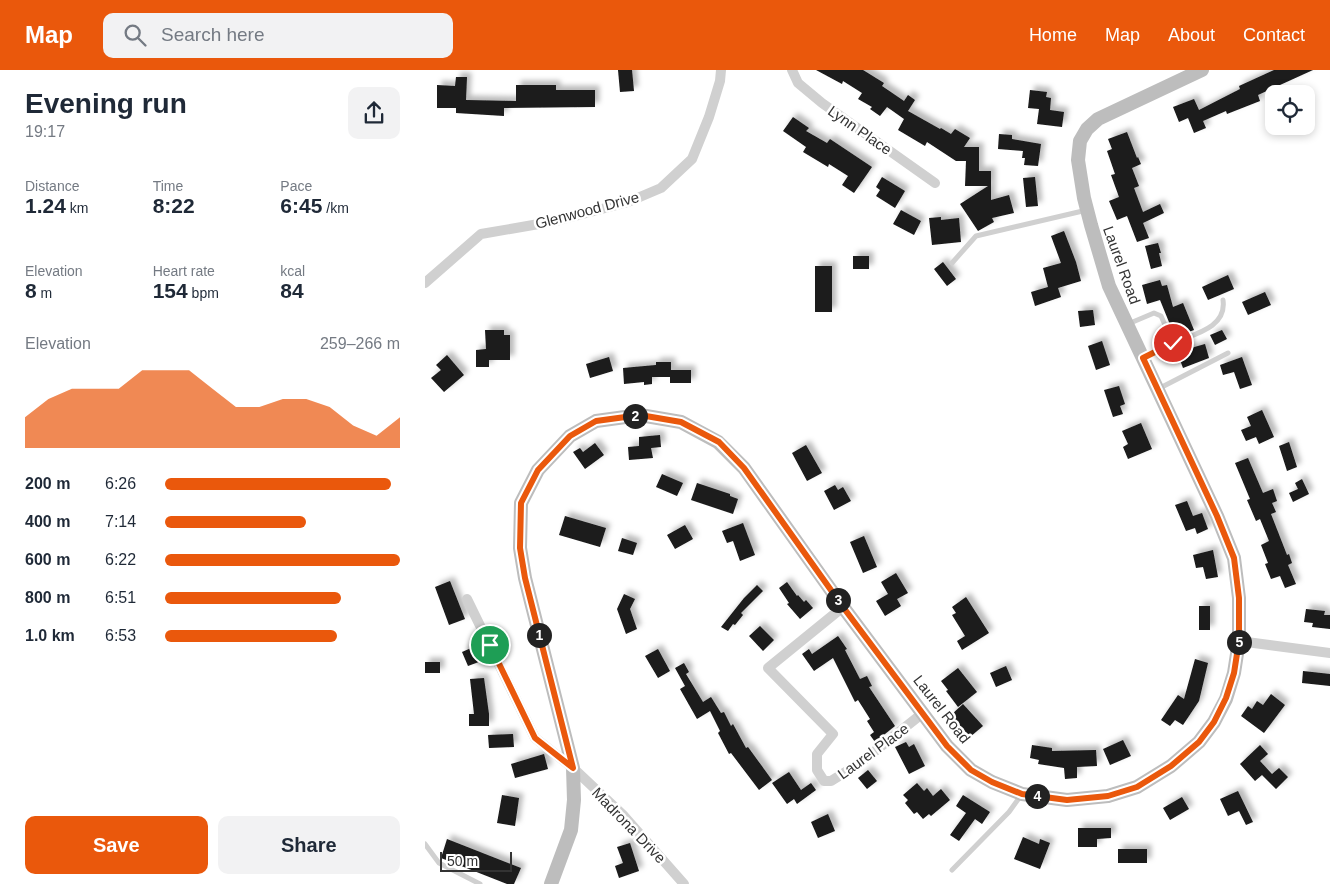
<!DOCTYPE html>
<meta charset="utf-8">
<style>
:root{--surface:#fff;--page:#f2f2f3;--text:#1f2937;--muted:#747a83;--accent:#ea580c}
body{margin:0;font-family:Helvetica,sans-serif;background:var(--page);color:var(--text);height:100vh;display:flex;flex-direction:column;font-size:19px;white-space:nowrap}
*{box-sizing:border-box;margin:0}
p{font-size:16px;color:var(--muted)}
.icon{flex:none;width:28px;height:28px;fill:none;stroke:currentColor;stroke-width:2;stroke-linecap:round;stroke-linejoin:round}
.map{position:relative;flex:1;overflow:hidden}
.panel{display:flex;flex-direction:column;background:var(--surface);width:425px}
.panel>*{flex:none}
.buttons{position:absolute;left:840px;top:15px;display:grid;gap:10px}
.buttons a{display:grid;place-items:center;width:50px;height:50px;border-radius:10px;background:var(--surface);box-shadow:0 2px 8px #0003;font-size:25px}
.scale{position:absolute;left:15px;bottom:12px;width:72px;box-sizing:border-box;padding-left:5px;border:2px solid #333;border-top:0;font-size:14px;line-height:18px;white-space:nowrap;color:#333;-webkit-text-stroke:4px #fff;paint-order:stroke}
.pin{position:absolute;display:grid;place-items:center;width:42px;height:42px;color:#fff;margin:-21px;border:2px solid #fff;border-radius:50%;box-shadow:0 1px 5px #0007}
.km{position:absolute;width:25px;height:25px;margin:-12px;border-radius:50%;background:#222;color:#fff;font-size:14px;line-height:25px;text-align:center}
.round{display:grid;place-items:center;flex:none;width:52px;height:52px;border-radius:10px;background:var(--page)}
.summary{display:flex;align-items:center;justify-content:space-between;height:85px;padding:0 25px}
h1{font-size:28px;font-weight:700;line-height:38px}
.metrics{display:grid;grid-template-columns:repeat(3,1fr);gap:8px;height:85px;padding:5px 25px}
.metrics div{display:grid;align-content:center}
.metrics b{font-size:21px;font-weight:700}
.metrics small{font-size:14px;font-weight:400}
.metrics p{font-size:14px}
.chart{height:140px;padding:10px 25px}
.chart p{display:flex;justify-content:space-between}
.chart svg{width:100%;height:90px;margin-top:5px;fill:var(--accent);opacity:.7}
.primary-button{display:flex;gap:10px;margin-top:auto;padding:10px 25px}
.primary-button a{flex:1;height:58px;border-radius:10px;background:var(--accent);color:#fff;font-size:20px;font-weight:700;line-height:58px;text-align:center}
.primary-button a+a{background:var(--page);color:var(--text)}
ul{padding:0 25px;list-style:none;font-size:16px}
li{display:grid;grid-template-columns:80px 60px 1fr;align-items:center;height:38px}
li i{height:12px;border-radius:6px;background:var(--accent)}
header{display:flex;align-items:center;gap:30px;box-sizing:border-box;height:70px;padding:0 25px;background:var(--accent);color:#fff}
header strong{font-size:24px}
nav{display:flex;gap:28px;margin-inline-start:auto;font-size:18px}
.search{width:350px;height:45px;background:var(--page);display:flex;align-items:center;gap:12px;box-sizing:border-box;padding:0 18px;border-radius:10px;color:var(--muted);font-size:19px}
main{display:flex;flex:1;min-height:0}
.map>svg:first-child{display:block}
.building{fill:#1a1a1a;filter:url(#shadow)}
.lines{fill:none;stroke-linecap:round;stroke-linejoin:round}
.lane{stroke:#d0d0d0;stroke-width:5}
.street{stroke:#d0d0d0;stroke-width:10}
.secondary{stroke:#bdbdbd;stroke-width:14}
.route-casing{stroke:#fff;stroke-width:10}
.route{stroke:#ea580c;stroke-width:6}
.labels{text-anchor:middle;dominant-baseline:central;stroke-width:5;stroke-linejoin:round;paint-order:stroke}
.street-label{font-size:15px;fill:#333;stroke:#fff}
</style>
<header>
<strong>Map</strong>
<div class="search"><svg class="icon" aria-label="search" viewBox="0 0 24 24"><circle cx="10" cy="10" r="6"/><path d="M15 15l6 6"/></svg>Search here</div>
<nav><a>Home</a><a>Map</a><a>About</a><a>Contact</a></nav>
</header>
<main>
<section class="panel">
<div class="summary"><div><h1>Evening run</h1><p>19:17</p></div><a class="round"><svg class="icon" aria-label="share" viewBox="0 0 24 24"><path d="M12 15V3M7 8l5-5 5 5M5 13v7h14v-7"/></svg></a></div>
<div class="metrics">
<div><p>Distance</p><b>1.24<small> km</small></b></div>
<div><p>Time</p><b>8:22</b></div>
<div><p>Pace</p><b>6:45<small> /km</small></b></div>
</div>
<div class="metrics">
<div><p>Elevation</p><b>8<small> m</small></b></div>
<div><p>Heart rate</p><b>154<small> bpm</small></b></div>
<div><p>kcal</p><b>84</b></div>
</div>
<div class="chart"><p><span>Elevation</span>259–266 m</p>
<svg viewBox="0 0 160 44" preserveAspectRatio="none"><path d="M0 44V29L10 20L20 15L30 15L40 15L50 6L60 6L70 6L80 15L90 24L100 24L110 20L120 20L130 24L140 33L150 38L160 29V44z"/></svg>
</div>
<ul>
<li><b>200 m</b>6:26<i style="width:96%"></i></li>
<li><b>400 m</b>7:14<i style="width:60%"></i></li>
<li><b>600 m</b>6:22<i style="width:100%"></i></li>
<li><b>800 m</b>6:51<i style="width:75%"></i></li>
<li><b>1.0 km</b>6:53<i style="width:73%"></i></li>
</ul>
<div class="primary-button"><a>Save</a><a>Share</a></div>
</section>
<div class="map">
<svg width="905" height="814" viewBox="0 0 905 814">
<defs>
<filter id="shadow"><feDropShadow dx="4.5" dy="-4.5" stdDeviation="2.5" flood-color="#0004"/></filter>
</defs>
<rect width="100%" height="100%" fill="#fff"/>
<path class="building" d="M193,0H207L209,21L195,22Z
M391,0H438L459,13L457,16L479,31L483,25L490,30L483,41L515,59L516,58L526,64L530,59L545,68L539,77H554V101H566V130L584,125L589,143L567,148L569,152L553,161L535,134L563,116H540L541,91H531L502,72L500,76L473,60L479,49L462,37L455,46L445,39L447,37L433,29L437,23L418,11L417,14Z
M849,0H888L833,25L835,31L802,44L801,41L778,51L781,58L769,63L763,48L754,52L748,37L769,29L774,40L815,19L814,16Z
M31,7H42L41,30L91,31V15H131V20H170V37L79,38V46L31,43V38H12V15L30,16Z
M605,20L622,22L621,27L626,28L625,40L639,42L637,57L612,54L614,39L603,38Z
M368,47L384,58L381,61L402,73L405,69L447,97L429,123L417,115L423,106L404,94L403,97L378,82L381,77L358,61Z
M702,62L712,88L713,87L716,94L707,98L714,116L709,118L718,142L735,134L739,143L718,153L724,168L712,172L702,146L692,150L684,131L694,127L686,105L690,104L682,81L687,79L683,69Z
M574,64L587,65V69L616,74L613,96L599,95L600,88H597L598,81L573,79Z
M457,107L480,121L470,138L451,126L455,120L451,117Z
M610,107L613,136L601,137L598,108Z
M476,140L496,151L489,165L468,154Z
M516,147V150L534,148L536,172L507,175L504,148Z
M639,161L651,192L656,211L633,218L636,227L610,236L606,222L623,217L618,198L636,193L626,166Z
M733,173L736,183H734L737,196L726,199L720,176Z
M428,186H444V199H428Z
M518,192L531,209L522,216L509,199Z
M390,196H407V242H390Z
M803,205L809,219L783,230L777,217Z
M735,210L737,216L742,215L748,237L758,233L769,260L758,264L756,258L748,262L735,230L722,234L717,215Z
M840,222L846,235L823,245L817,232Z
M668,240L670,255L655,257L653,241Z
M60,260H79V265H85V290H64V297H51V280L61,279Z
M797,260L802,269L790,275L785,265Z
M677,271L685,295L671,300L663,276Z
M780,274L784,288L758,298L752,282Z
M22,285L39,305L19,322L6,308L16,300L11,295Z
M184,287L188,301L165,308L161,294Z
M817,287L827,315L815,319L809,302L798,305L795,295Z
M231,292H246V300H266V313H245V307H227V314L219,315V312L199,314L198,298L231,295Z
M694,316L700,334L695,336L698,344L688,347L679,320Z
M837,340L849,367L834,374L831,367L821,371L816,360L826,356L822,347Z
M716,353L727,379L703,389L698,377L703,374L697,361Z
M235,365L236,377L226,378L228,388L204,390L203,377L214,376V367Z
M864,372L872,397L862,401L854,376Z
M170,373L179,385L160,399L148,382L155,378L158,382Z
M381,375L397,403L382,411L367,383Z
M823,388L838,423L848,419L852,431L847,433L851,442L846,444L862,485L864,484L867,493L863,495L871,514L860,518L855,506L846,509L840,494L843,493L836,475L844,471L835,449L831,451L822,430L825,429L810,393Z
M237,404L258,413L252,426L231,417Z
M877,409L884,424L868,432L864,423L873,419L870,413Z
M272,413L305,424V426L313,429L308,444L266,430Z
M410,415L413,420L418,417L426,431L409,440L399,421Z
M762,431L768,446L777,443L783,459L772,464L770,458L761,461L750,435Z
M140,446L181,458L175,477L134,465Z
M318,453L330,485L315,491L308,471L302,473L297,461Z
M260,455L268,469L250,479L242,465Z
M439,466L452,497L438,503L425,472Z
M197,468L212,473L208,485L193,481Z
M788,480L793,507L781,509L778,497L771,498L768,485Z
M471,503L483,523L472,529L476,536L460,546L451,531L463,524L456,512Z
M25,511L40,549L24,555L10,517Z
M362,512L372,526L373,525L379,532L381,530L388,538L375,549L362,534L364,533L354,518Z
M332,515L338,521L316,543L318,545L310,555L308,554L303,561L296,557L319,528Z
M199,524L210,529L205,539L212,559L201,564L192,539Z
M541,527L564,563L537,580L532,571L540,566L527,545L531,543L527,537Z
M774,536H785V560H774Z
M881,539L900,541L899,545H905V559L887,557L888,553L879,552Z
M335,556L349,570L338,581L324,566Z
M413,566L422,579L420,580L435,609L442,606L447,616L444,617L470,656L450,672L445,665L449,662L442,651L445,649L433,630L430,632L408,588L389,601L377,584L384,579L387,584Z
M53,575L59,590L43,596L37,582Z
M233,579L245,601L233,608L220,586Z
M770,589L783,593L774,631L758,655L750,650L745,656L736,650L753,625L759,629Z
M0,592H15V603H0Z
M259,593L264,602L261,604L278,632L286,627L296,643L299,642L306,656L308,654L321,678L323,677L347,710L334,720L306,683L304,684L293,663L295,661L285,641L272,649L255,619L260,616L250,598Z
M581,596L587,610L571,617L565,603Z
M533,598L552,622L533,637L521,621L523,620L516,611Z
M878,601L905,604V616L877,613Z
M59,608L64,644V656H44V644H49L45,609Z
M846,624L860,635L839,663L816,646L823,636L827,639L832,631L838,635Z
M538,634L558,656L545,667L526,645Z
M88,664L89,677L64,678L63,665Z
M698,670L706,686L685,695L678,679Z
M481,672L484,677L489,674L500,696L484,704L470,677Z
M607,675L627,678V681L671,680L672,696L652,697V708L640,709L639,698L613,694L614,690L605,688Z
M835,675L843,684L835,691L847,704L854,698L863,707L851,719L837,705L830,711L815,694Z
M119,684L123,699L90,708L86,694Z
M443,700L452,711L442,719L433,708Z
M364,702L376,720L386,713L391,720L372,734L369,729L362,734L347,713Z
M492,713L499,721L502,718L508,726L516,719L525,730L506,746L504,744L498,749L492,742L489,744L480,733L483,730L478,725Z
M813,721L828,752L821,755L814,741L803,746L795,729Z
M77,725L94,728L90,756L72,753Z
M538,725L565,742L557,754L550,749L534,771L525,765L541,743L531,736Z
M757,727L764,739L745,750L738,738Z
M403,744L410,761L393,768L386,752Z
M653,758H686V768L672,769V777H653Z
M598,767L614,774L615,769L625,773L615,799L589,789Z
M22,769L96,798L89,814H82L16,788Z
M205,773L214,801L194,808L190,796L198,793L192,777Z
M693,779H722V793H693Z"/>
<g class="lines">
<path class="lane" d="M527,193L551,166L662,140
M703,254L729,243L736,246L748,273L718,287
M748,273C769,264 802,258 798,230
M733,319L803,283
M0,774L14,793L55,814
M527,800L584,742L597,724"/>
<path class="street" d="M367,0L373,13L397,33L510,113
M0,213L56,164L131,151L203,132L236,118L267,89L284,47L295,11L296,0
M42,529L110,668L148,698L199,746L259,814
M418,537L343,598L408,664L392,684V700L399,711H406L435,693L498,643
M814,571L905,583"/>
<path class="secondary" d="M126,814L146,760L149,730L148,698L100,508L95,478L96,433L113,400L145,366L171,351L215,345L256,352L293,372L319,398L418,537L522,676L546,700L567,712L597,724L642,730L683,726L712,717L746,696L774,672L789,652L801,629L809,603L814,571V528L809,488L792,446L684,216L666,155L659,128L653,90L655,71L662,59L673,49L777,0"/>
</g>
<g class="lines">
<g class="route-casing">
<path id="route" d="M65,575L110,668L148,698L100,508L95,478L96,433L113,400L145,366L171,351L215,345L256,352L294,372L319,398L418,537L522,676L546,700L567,712L597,724L642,730L683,726L712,717L746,696L774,672L789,652L801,628L809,603L814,571V528L809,488L792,446L718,288L748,273"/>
</g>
<use href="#route" class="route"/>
</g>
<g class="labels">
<g class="street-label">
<text transform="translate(435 60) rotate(35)">Lynn Place</text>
<text transform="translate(162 140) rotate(-15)">Glenwood Drive</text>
<text transform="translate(697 195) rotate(70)">Laurel Road</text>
<text transform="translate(517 639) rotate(52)">Laurel Road</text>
<text transform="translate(448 681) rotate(-36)">Laurel Place</text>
<text transform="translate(204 755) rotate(46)">Madrona Drive</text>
</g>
</g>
</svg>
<div class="buttons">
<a><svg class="icon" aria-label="locate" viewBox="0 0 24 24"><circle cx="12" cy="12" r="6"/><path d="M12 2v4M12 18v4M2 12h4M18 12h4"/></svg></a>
</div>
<div class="scale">50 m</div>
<div class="pin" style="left:65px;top:575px;background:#1e9e55"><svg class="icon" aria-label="arrive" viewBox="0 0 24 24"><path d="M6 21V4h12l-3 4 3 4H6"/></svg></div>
<div class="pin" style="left:748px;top:273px;background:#d93025"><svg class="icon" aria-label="check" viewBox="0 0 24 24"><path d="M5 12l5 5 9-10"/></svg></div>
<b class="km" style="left:114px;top:565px">1</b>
<b class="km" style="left:210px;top:346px">2</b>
<b class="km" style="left:413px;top:530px">3</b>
<b class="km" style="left:612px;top:726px">4</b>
<b class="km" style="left:814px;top:572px">5</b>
</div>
</main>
